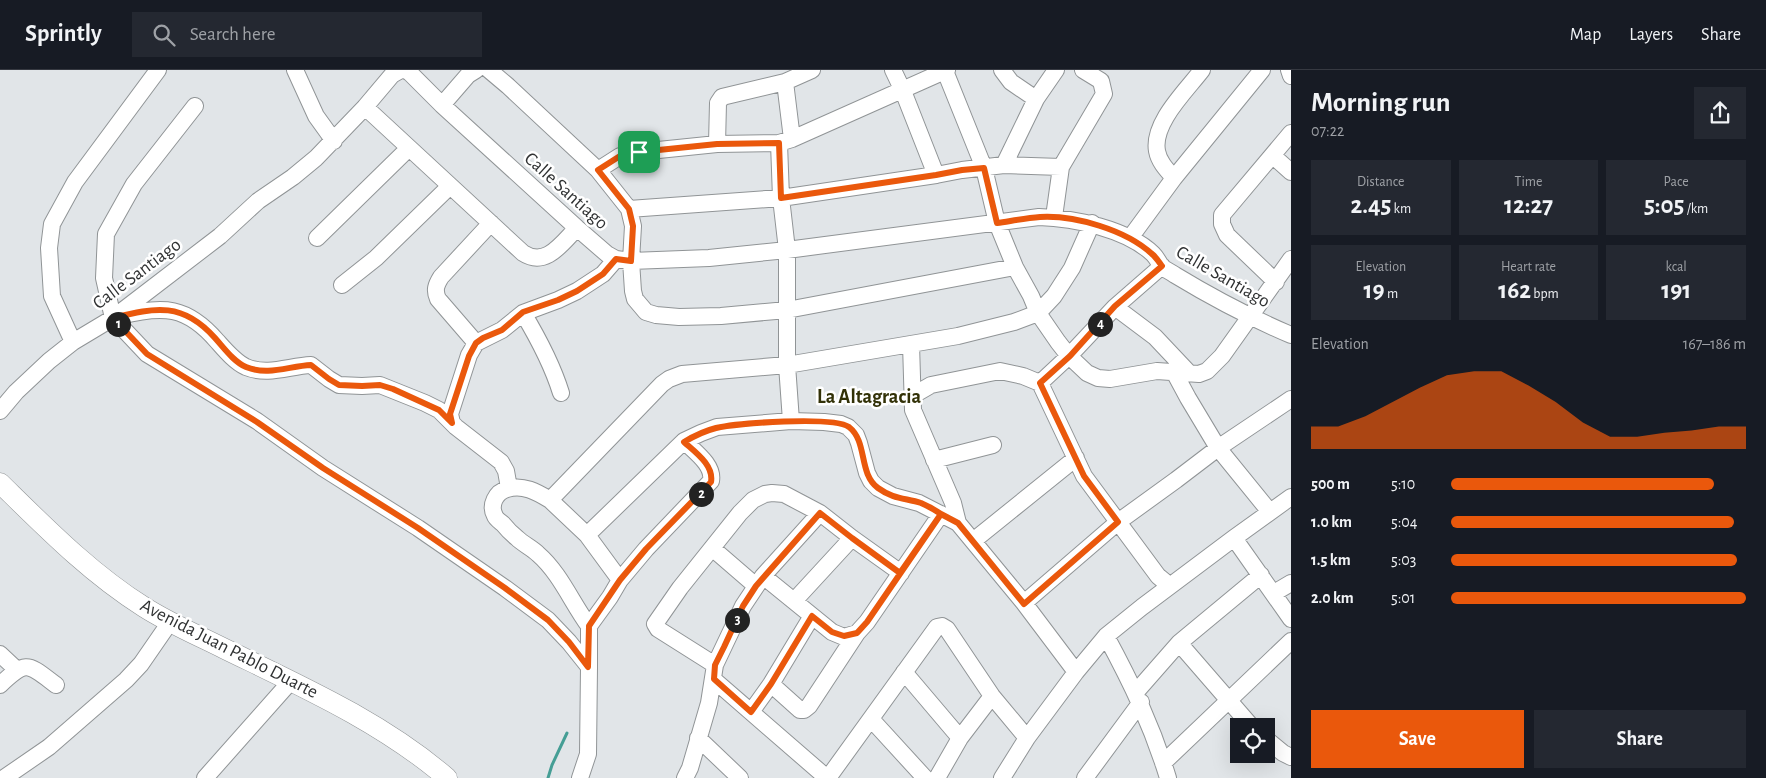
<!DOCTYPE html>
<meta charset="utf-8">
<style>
:root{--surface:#171b24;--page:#242831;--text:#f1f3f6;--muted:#9ea1a6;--line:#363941;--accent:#ea580c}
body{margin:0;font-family:"Alegreya Sans",sans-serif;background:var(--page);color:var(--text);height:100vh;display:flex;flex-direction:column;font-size:19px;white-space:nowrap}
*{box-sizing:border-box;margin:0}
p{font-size:16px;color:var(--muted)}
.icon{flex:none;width:28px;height:28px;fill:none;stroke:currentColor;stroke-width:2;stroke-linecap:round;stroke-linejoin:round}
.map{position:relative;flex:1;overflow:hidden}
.drawer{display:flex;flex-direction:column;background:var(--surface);width:475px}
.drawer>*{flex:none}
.buttons{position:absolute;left:1230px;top:648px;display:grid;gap:10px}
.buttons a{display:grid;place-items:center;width:45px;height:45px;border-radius:0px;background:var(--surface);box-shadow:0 5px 20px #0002;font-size:25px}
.pin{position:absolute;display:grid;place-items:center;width:42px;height:42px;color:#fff;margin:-21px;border-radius:10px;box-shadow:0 2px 8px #0006}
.km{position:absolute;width:25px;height:25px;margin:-12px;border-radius:50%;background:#222;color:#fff;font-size:14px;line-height:25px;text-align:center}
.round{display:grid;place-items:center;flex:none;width:52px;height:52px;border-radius:0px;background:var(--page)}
.overview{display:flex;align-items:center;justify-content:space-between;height:85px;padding:0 20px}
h1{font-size:28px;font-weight:600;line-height:38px}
.figures{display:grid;grid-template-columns:repeat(3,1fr);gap:8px;height:85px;padding:5px 20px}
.figures div{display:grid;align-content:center;border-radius:0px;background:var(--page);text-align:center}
.figures b{font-size:25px;font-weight:600}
.figures small{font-size:14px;font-weight:400}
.figures p{font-size:14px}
.chart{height:140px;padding:10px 20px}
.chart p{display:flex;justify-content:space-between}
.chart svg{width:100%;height:90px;margin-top:5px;fill:var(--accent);opacity:.7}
.button{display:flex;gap:10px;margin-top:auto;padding:10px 20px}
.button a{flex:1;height:58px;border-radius:0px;background:var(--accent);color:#fff;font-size:20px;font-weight:600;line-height:58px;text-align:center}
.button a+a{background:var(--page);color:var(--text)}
ul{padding:0 20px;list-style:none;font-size:16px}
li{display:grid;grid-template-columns:80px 60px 1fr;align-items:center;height:38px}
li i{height:12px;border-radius:6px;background:var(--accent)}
header{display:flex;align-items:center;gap:30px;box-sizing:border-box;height:70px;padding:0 25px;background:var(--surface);border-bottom:1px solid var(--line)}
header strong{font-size:24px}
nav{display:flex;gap:28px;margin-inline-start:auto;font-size:18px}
.search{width:350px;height:45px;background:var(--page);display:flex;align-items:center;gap:12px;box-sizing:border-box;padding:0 18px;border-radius:0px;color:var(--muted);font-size:19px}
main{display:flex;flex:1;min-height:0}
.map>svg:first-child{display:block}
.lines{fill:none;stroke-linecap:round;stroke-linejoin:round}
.stream{stroke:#459e95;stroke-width:3}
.minor-casing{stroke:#909496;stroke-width:18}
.major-casing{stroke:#909496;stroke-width:21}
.minor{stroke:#fff;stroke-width:16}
.major{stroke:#fff;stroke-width:20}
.route-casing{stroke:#fff;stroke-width:10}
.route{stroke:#ea580c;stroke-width:6}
.labels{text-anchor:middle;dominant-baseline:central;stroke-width:5;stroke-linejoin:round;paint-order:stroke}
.street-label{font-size:19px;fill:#303233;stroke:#fff}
.neighbourhood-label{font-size:20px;font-weight:bold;fill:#323107;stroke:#fff}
</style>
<header>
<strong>Sprintly</strong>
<div class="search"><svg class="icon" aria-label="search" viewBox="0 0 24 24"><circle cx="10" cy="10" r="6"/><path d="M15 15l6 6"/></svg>Search here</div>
<nav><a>Map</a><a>Layers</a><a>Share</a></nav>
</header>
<main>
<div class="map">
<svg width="1291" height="708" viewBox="0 0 1291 708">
<rect width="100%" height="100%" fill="#e1e5e8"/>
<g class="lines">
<path class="stream" d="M548,708L552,695L567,663"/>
<g class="minor-casing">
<path id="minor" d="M295,0L316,46L334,71
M489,0L508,16L598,100L629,139L633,156L631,191L633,221L635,229L646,242L656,245L679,247L721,246L787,240L1015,197
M893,0L903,21L936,105
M1002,0L1011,12L1036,29L1056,0
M1289,0L1291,6
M945,1L984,98L997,153L1015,197L1031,226L1038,243L1058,272L1069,286L1087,303L1098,308L1110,309L1157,301L1199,304L1207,301L1222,286L1291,189
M442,35L468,5L476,0
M195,36L134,114L106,164L104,208L113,248L147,284L257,351L323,398L418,458L505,518L548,550L569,572L589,597L588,684L580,708
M365,37L523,183C546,198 562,173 577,158
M792,69L785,12L812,0
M779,73L781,128L787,180V295L791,351
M717,74L718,33L722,27L785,12
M1273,86L1291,102
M1004,95L1036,29
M598,100L620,86L639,82L717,74L779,73L792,69L947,0
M1174,108C1167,100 1159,92 1157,81C1152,53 1186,21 1202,0
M629,139L781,128L936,105L962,100L1004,95L1061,97
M1054,147L1061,97L1104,24L1101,11L1083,0
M317,168L409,78
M1130,168L1174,108L1262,0
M1276,212L1227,165L1222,154V145L1291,63
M342,215L376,188L450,116
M1115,237L1155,267L1189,303
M523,243C538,268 552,294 561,323
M120,246C163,235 187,236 217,271C225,280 235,292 246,297C268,306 289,296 311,295L329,309L339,315L362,316L380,315L425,333L439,340L456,357L501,392L506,401L509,418
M73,272L52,226L49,178L52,154L75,112L158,0
M476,273L438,229C434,220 436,215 441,207L491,153
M911,274L913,340L953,433L958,453
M1174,302L1188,328L1218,378L1270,442
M1040,313L1084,406L1158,506L1170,516
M912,326L931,315L1000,301L1023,306L1040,313L1069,286L1115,237L1162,196
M0,341L16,322L49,291L73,272L113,248L220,166L258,131L293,107L316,88L365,37L392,5L401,0H405L410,3L442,35L577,158L607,184L616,189L631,191L709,188L787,180L1039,147C1074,148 1127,159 1153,184C1157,188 1159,193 1162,197C1166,200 1171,202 1175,205C1213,228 1251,248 1291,265
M452,353L450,344L469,285L476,273L502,260L523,243L558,230L577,221L603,204L616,189
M934,390L993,375
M550,430C537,422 523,414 507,419C496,422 489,435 495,446C496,449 501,452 503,454C507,459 512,464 517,468C523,474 532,478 538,484C560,503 572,533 589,556
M587,465L550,430L662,314L669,309L682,304L787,295L958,266L1014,252L1038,243L1054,226L1072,198L1092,153
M1234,468L1291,549
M973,471L1076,388
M712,478L756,516
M763,506L832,562L844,567L857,563
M620,510L646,479L711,411C714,395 695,382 684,371
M1274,523L1291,513
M794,531L852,468
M1024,533L1118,452L1176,410L1218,378L1291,329
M1106,566C1132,614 1152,656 1168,708
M1179,573L1251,656
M0,584L16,599
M715,595L658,559L655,554L680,518L740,443L753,430L765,424L772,423L784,424L820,443L852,468L901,503
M589,597V556L610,527L620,510L587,465L684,371L701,363L717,357L791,351L824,352L841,354L848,357L856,365L859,373L867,403L871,411L878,418L893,426L919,433L958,453L1024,533L1076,602
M904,602L960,668
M713,609L827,708
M771,614L800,640H804L809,636L857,563L867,552L941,444
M0,615C27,589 28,594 56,615
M1136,622L1179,573L1261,505
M751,642L771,614L812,546
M871,649L925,708
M698,668L740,708
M1266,669L1283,683L1291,687
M1163,693L1291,571
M4,708L49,677L126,610L141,594L170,552
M205,708L291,611
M685,708L690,698L709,633L715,595L743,536L763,506L820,443
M828,708L937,557L942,556L947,559L992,626L1027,668
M937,708L960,668L992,626
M1002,708L1027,668L1076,602L1106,566L1142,537L1234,468L1291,427
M1085,708L1141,632"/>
</g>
<g class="major-casing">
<path id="major" d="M0,413C45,457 90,503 144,537C169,553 197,565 225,579C301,616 382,652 447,708"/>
</g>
<use href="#minor" class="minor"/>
<use href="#major" class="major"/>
</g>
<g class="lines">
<g class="route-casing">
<path id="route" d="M639,82L620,86L598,100L629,139L633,156L631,191L616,189L603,204L577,221L558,230L523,242L502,260L483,268L476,273L469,286L450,344L452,353L439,340L393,319L380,315L362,316L339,315L329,309L311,295C289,296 268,306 246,297C234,292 224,278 215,268C183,232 156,237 113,248L147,284L257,352L323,398L418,458L505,518L548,550L569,572L588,597L589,556L620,510L646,479L711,412C714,395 695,382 684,372C694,366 704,361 716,358C736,353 833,346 849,357C868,372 858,403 878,418C893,429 905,428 921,433C928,436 935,440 941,444L867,552L857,563L844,566L832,562L812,546L771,614L751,642L714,609L715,595L724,577L743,536L756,516L820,443L852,468L900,503L941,444L958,453L1024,534L1118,452L1084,406L1040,313L1070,286L1115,236L1162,196C1159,192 1156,187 1152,184C1126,160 1075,145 1040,147C1026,148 1011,151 997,153L984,98L962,100L936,105L781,128L779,73L717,74L639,82"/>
</g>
<use href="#route" class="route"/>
</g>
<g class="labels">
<g class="street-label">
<text transform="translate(566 121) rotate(42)">Calle Santiago</text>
<text transform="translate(137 204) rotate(-37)">Calle Santiago</text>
<text transform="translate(1223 207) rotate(30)">Calle Santiago</text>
<text transform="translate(229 579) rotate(27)">Avenida Juan Pablo Duarte</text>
</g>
<g class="neighbourhood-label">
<text x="869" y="327">La Altagracia</text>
</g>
</g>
</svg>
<div class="buttons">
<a><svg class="icon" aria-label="locate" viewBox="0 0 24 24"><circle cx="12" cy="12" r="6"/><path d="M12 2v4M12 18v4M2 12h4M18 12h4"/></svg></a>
</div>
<div class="pin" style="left:639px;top:82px;background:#1e9e55"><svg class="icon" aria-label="arrive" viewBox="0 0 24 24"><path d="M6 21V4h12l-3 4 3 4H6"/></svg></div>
<b class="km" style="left:118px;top:254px">1</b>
<b class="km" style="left:701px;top:424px">2</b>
<b class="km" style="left:737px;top:550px">3</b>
<b class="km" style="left:1100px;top:254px">4</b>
</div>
<section class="drawer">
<div class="overview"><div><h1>Morning run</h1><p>07:22</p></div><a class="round"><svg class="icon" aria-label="share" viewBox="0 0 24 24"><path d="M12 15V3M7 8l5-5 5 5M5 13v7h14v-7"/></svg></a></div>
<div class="figures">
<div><p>Distance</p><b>2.45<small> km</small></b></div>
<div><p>Time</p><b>12:27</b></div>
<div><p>Pace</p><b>5:05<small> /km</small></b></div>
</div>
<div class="figures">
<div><p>Elevation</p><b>19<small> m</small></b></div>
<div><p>Heart rate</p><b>162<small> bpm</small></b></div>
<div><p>kcal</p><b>191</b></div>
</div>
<div class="chart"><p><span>Elevation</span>167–186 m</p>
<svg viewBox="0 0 160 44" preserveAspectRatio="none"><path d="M0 44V33L10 33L20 28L30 21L40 14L50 8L60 6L70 6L80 13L90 21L100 31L110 38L120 38L130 36L140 35L150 33L160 33V44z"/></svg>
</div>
<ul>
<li><b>500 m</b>5:10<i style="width:89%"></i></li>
<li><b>1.0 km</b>5:04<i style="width:96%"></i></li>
<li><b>1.5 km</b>5:03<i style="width:97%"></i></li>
<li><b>2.0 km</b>5:01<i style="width:100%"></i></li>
</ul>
<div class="button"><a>Save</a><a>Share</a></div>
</section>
</main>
